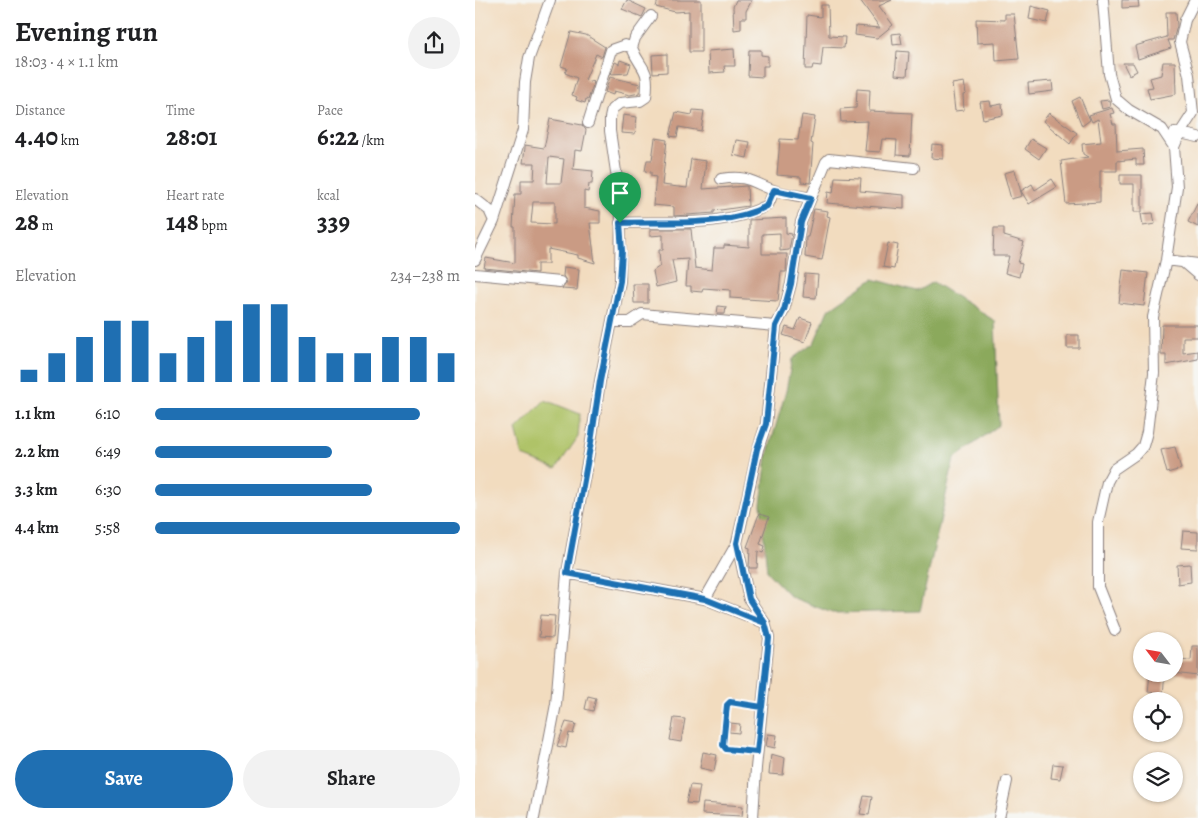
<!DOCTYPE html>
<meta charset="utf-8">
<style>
:root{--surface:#fff;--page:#f2f2f2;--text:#202124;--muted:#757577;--accent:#1f6fb2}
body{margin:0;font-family:Alegreya,serif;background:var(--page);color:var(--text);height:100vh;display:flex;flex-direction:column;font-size:19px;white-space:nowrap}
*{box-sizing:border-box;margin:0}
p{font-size:16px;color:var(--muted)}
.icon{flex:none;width:28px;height:28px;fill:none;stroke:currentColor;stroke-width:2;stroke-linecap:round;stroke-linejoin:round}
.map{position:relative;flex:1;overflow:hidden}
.details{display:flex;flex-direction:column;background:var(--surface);width:475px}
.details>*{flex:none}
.needle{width:32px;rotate:301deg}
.tools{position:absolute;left:658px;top:632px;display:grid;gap:10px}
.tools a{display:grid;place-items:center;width:50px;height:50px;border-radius:50%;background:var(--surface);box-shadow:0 1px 4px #0004;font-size:25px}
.pin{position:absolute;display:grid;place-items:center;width:42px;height:42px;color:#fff;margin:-51px -21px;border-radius:50% 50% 50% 0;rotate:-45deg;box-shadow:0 0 5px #0007}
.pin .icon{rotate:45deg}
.round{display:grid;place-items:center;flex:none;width:52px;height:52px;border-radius:26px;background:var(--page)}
.summary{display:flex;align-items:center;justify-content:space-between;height:85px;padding:0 15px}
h1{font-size:28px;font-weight:700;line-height:38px}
.metrics{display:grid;grid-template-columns:repeat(3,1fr);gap:8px;height:85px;padding:5px 15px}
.metrics div{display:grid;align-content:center}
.metrics b{font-size:25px;font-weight:700}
.metrics small{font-size:14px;font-weight:400}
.metrics p{font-size:14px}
.chart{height:140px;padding:10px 15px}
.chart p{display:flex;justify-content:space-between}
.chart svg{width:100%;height:90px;margin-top:5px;stroke:var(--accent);stroke-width:6}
.cta{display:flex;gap:10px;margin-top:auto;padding:10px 15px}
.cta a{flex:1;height:58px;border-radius:30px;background:var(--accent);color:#fff;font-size:20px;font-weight:700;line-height:58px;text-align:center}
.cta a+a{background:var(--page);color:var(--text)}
ul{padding:0 15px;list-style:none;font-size:16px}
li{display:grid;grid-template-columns:80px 60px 1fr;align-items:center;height:38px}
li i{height:12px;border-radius:6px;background:var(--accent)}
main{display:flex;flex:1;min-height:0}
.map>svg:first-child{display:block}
.green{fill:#afc367;stroke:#687251}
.forest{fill:#8ba95c;stroke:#56664c}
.building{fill:#ca9b84;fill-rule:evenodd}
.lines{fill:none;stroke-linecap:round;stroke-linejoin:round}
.lane-casing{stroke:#8a7f7d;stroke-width:7}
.street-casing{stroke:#8a7f7d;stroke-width:12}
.lane{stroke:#fff;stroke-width:5}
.street{stroke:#fff;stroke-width:10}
.route-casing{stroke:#fff;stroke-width:10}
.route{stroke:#1f6fb2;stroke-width:6}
</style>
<main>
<section class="details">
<div class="summary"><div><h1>Evening run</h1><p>18:03 · 4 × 1.1 km</p></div><a class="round"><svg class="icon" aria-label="share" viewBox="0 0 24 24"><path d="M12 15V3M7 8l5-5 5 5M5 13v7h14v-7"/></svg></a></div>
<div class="metrics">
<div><p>Distance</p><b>4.40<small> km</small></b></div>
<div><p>Time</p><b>28:01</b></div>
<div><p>Pace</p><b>6:22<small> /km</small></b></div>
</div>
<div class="metrics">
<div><p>Elevation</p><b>28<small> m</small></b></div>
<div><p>Heart rate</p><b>148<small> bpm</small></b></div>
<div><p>kcal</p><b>339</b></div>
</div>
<div class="chart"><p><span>Elevation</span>234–238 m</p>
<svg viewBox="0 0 160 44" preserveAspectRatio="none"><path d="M5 44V38M15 44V30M25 44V22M35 44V14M45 44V14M55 44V30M65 44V22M75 44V14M85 44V6M95 44V6M105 44V22M115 44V30M125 44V30M135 44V22M145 44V22M155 44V30"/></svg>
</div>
<ul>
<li><b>1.1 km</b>6:10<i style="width:87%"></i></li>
<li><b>2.2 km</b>6:49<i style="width:58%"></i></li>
<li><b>3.3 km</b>6:30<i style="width:71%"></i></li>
<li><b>4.4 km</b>5:58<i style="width:100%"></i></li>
</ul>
<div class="cta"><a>Save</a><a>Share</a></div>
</section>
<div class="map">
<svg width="723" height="818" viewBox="0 0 723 818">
<rect width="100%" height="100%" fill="#f6f6f2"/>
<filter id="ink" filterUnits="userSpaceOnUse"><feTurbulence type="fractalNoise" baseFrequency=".02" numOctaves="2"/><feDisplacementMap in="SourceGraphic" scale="10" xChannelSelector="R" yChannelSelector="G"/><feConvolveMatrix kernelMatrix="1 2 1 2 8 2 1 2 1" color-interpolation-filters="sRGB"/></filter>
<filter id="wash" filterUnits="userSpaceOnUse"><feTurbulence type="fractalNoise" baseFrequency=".0096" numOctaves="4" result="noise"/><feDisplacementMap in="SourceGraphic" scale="20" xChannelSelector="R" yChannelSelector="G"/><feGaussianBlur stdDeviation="1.12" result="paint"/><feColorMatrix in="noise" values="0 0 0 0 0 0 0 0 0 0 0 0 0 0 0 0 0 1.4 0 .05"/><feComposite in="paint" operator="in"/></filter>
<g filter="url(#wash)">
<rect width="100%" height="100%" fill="#f2dcbf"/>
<path class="green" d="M70,400L105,414L103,437L81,469L48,456L41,429Z"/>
<path class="forest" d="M398,279L442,291L458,282L520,321L524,425L479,459L445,611L357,613L316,597L292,572L286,504L292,456L311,391L317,359L339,343L353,310Z"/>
<g id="blocks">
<path class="building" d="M152,0L171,9L167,17L147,9Z
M183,0H226V52H214V11L200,12L181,7Z
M261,0H277L271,11V18H266V29L259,30L258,7Z
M385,0H417L404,6L418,25L402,38L380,35L381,26L405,28Z
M647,0H663L664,7L647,8Z
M346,5H353L354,36L370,37L369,48L348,47L346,66L338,65L337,69H330L332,15L346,17Z
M556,6L575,11L572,23L554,19Z
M691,12H701L702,26L698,40H693L696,48L663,59L660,46L692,37Z
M530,14H539L544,59L521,61L520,42L502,43L501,19L530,20Z
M96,32L111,35L130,47L127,57L121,54L110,80L119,82L113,100L111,99L110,103L101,100L102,97L97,95L102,78L90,73L92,68L86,66Z
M425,33L427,44L418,45L417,34Z
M259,49L260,66H249L250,72L234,73L233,51Z
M274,50H286V55L293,56V66H288V77L273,76Z
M422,51L434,52L432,76L420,75Z
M192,54V72L178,73L177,55Z
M145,60L156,64L153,73L136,74L140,62L144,64Z
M688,62H700L701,94L675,99L672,88L678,87L675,78L686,75Z
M648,63H658L662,71L654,75Z
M135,77L165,84L164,93L155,95L139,91L138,95L130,92Z
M577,81L578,91L554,94L553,83Z
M489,82L491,94L488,95L489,110L480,111L477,84Z
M382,89L395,90L394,111L437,113L435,156L421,155L422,140L407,139L405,152L390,151L393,121L366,122L365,109L381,108Z
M605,97L615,120L607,126L597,101Z
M634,100L635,107L627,109L625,101Z
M515,101L516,106L527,104L528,115L508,119L505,102Z
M637,108L639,113L635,114L638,124H641L642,151L668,149L669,165H661V159L642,161V171H625V202L591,204L586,161L613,157L608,154L607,144L626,142L623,119L617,122L614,115Z
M218,110L229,111L226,131L204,127L202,137L195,136L201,112L217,115Z
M574,113L602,133L595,144L568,121Z
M148,115L162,117L160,134L146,133Z
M327,115L340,117L336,143L338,144L335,183L326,182V177L302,175L305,139L323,140Z
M75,119L107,125L111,130L107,151L100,150L98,169L118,171L117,184H114L113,192L109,191V208L125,211V223H115L120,263L103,258V255L73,249V264H62V273L9,268L11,258L40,263V227H38L40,194H46V180H59L60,163H48L50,148V145L69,148ZM74,157L89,159L86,183H72ZM58,202H80V224L56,223Z
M180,138L192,140L187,185L212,188L216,159L231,161L228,189L272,186L273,206L239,211V213L199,216V207L178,205L181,177L176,176V172L170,171L172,160H177Z
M556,139L571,148L564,159L550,149Z
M261,140L275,142L272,158L258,155Z
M457,144L468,145V159L456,158Z
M540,170L547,196L536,199L529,173Z
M645,175H667V212H659V184H645Z
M360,177L386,178L385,191L429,195V209L352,203L353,192L358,193Z
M577,179L582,187L554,204L546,191L557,184L560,190Z
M723,202V227L713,222Z
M339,209L353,211L352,216L355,217L347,260L330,257L331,237H333Z
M678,213L680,224L668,226L666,214Z
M311,218V233L317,234L314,250L305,251V233L287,234V254H312L311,272H306L303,301L255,298V290L228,288L227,292L216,291V286H211L213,259L197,260L201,282L181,287L178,271L185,266L184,250H188V235L175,236V229H216L220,268L237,270L239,248H249V245L274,247V220Z
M519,228H529V236L549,242L543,263L547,264L544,277L530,273L534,256H518Z
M413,243L423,245L419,269L408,267Z
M89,267L104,269L102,290L87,289L92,282L88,276Z
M648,270L673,273L669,306L644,303Z
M330,274L343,275L341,298L328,297Z
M158,284H173V303H159Z
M243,306L251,307L250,314H242Z
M325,318L337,322L330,342L308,335L311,327L320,330Z
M687,325H723V337H708V353L723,351V359L691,365V355H686Z
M592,335H604V348H592Z
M700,447L706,469L692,473L686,450Z
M284,514L294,517L285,544L290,546L288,553L283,551L282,568H274L275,548L272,547Z
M708,531L723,532V549L706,548Z
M715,564L716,582L703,584L702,565Z
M66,615L80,616L78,638L64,637Z
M717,646H723V676L699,673V659L716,660Z
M675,674H690L688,694L673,692Z
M113,696L121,698L118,711L110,709Z
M199,718L210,719L206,742L195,740Z
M91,722L101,724L98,734L94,733L91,748L82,746Z
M255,723L265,724L264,733L254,732Z
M293,734L302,735L300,748L291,746Z
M228,752L242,755L239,771L225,768Z
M296,754L310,758L308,775L294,774Z
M578,764L588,765L585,779L576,778Z
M215,785L225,786L222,804L211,803Z
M389,796L397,797L394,815L385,814Z
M228,803L268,806L267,816L227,814Z"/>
</g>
</g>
<g filter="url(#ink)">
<use href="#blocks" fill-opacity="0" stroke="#8a7f7d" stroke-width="1"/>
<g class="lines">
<g class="lane-casing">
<path id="lane" d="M282,752L251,749L248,745L252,705L255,702L287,707"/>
</g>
<g class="street-casing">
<path id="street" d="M628,0L634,74L641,99L654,110L687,129L699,147L702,187L691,260L678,317L679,373L672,432L668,446L661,454L639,469L632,482L623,522V587L640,630
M113,123L136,50L150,45L157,48
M700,132L723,137
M699,147L705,133L718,113L714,75L705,42L710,20L720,0
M246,179C272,175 275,181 298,190C309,195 324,195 336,198
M0,199L14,210L19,221
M145,223C193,221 249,228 293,205L299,191
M0,260L19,221L48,130L50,82L54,58L75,0
M691,260L723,264
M709,263L723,275
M0,274L85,282
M138,322H155L167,314L301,326
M92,573L230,599L290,623
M230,599L262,543
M59,818L81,704L92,573L116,442L125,381L145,281L146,206L135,131V118L137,109L145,103L165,101L171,97C175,66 166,71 157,48L160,38L176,16
M278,818L281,768L294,638L290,623L274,599L262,543L283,449L291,424L301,326L309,310L316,284L326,222L351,162L354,159L439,168
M524,818L532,781"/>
</g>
<use href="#lane" class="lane"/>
<use href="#street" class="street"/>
</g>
</g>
<g class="lines" filter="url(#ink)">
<g class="route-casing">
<path id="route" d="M145,223L147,251L145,281L125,381L116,442L92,573L230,599L290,623L294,638L287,707L255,702L252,705L248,745L251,749L282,752L294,638L290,623L274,599L262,543L282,449L291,424L301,326L309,310L316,284L326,222L336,198L299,190L292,206C249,228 193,221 145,223"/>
</g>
<use href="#route" class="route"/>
</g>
</svg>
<div class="tools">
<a><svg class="needle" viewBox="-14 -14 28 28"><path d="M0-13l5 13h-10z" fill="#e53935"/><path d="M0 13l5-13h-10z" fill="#757577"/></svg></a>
<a><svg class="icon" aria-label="locate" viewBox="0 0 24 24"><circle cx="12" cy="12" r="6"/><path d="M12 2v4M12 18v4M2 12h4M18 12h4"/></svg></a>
<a><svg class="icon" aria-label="layers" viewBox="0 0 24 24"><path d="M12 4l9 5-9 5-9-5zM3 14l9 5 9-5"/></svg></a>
</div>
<div class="pin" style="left:145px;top:223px;background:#1e9e55"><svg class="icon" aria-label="arrive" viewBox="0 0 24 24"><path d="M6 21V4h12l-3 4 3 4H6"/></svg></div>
</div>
</main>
